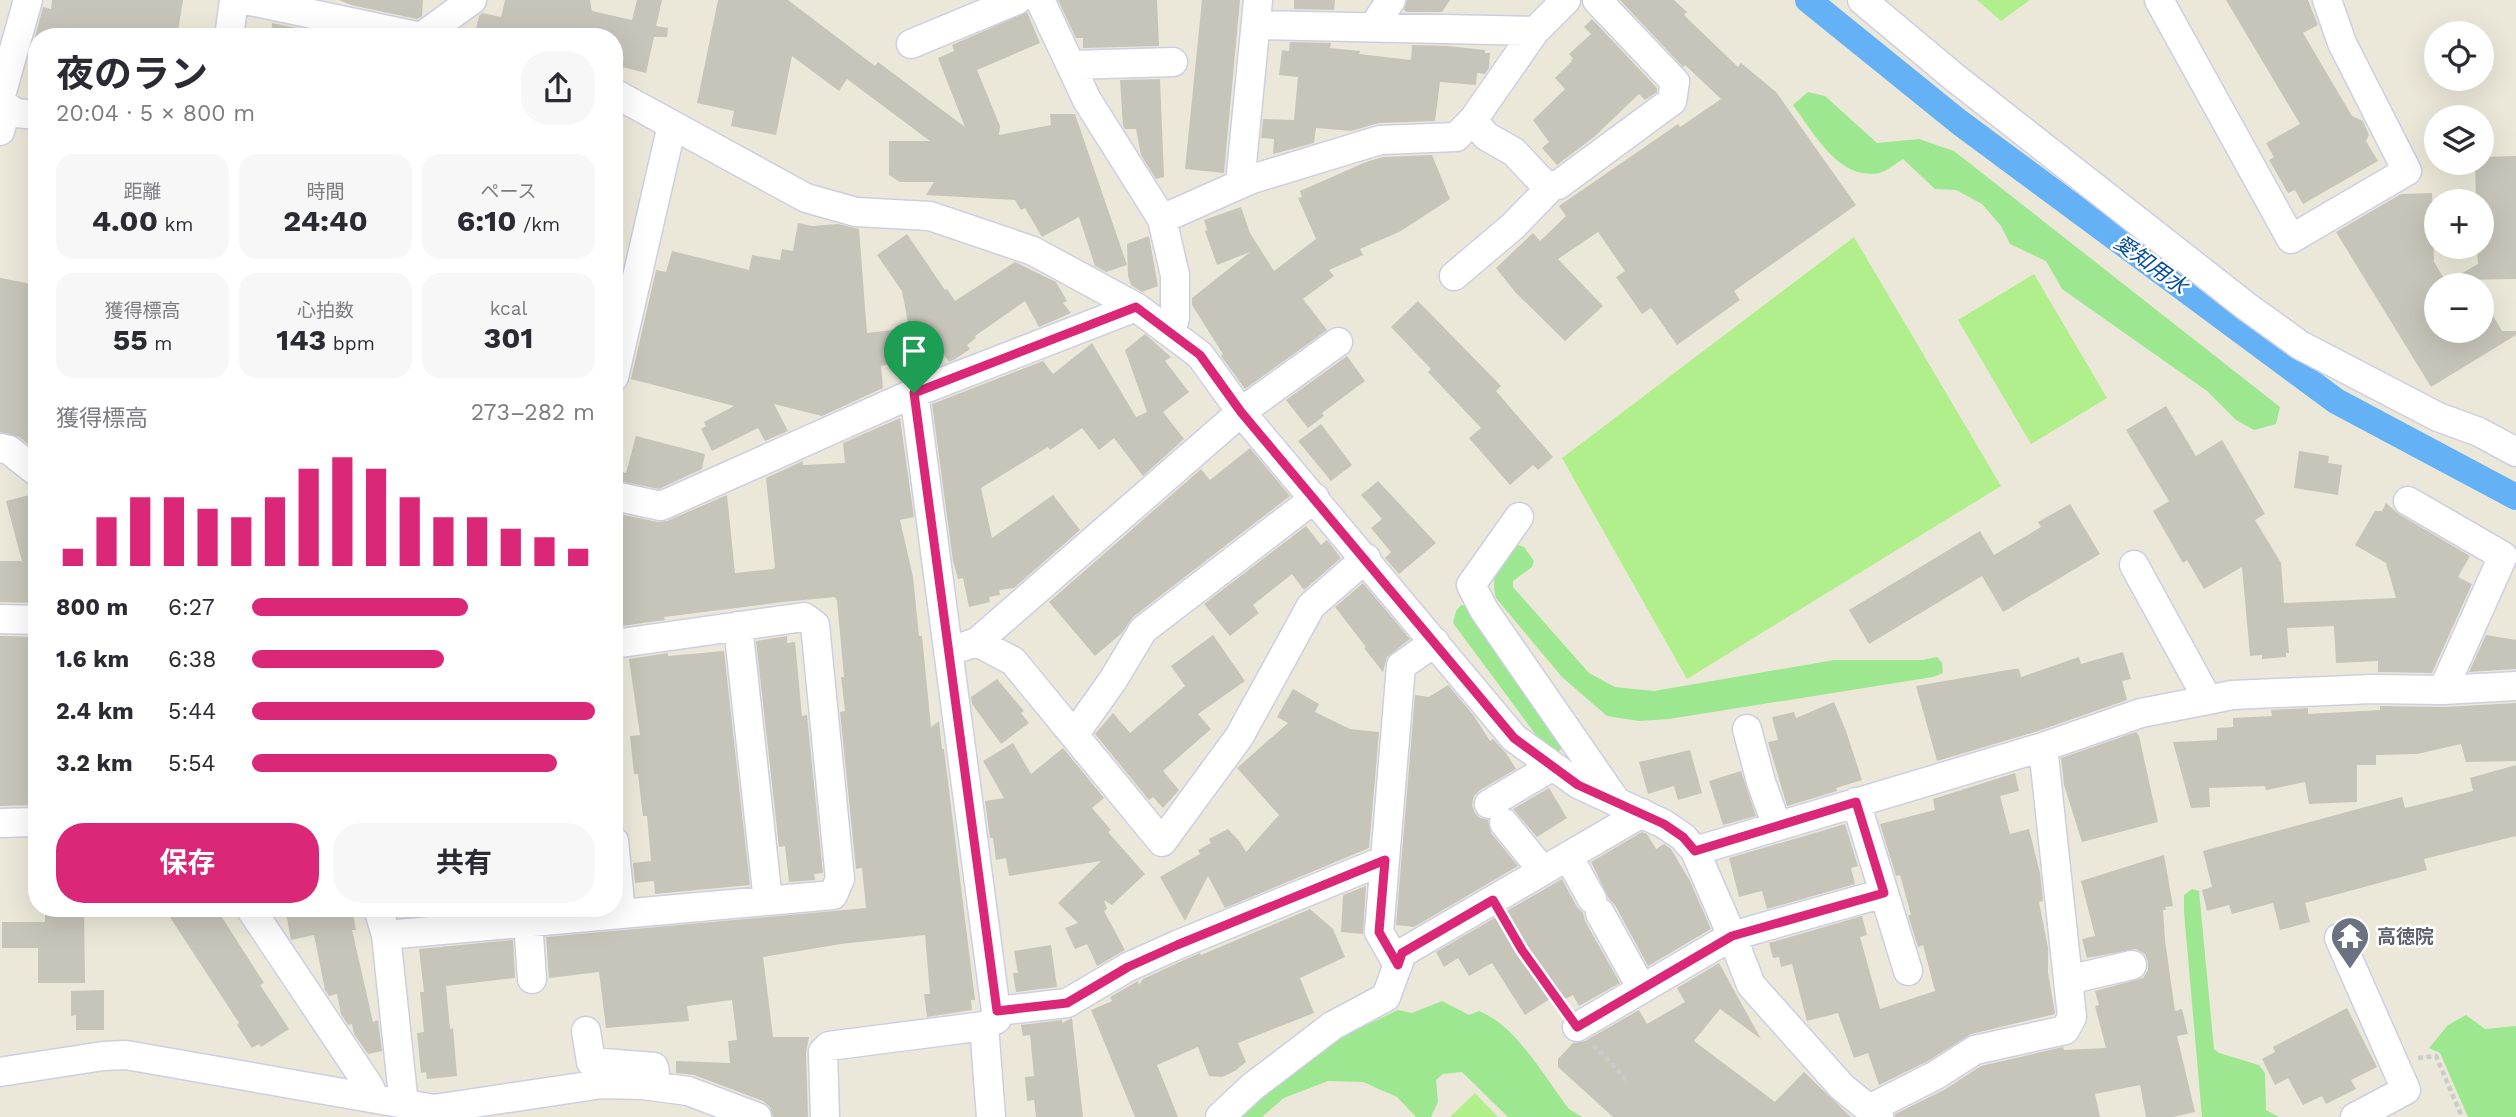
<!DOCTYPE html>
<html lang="ja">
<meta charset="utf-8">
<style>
:root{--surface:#fff;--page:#f7f7f7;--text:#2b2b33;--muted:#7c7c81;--accent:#db2777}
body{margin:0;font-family:"Work Sans","Noto Sans JP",sans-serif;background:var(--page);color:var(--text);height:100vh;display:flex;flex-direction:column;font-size:26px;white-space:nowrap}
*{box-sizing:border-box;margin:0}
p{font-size:23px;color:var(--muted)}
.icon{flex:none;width:38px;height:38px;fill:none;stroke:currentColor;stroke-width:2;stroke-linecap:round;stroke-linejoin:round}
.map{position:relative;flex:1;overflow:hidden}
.panel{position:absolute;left:28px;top:28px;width:595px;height:889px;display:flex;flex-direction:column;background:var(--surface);border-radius:28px;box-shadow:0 7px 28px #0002}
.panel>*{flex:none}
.fabs{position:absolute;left:2424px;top:21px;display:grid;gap:14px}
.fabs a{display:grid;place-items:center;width:70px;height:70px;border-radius:50%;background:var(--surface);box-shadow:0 7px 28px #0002;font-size:35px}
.pin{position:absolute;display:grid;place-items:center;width:60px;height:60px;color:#fff;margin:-72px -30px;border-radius:50% 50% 50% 0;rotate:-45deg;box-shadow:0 0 7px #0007}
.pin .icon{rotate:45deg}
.round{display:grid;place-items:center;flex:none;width:74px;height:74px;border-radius:28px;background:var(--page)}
.headline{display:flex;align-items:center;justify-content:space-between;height:119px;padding:0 28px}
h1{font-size:38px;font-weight:700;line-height:52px}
.figures{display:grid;grid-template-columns:repeat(3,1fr);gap:10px;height:119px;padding:7px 28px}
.figures div{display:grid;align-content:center;border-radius:18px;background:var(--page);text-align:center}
.figures b{font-size:30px;font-weight:700}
.figures small{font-size:19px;font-weight:400}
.figures p{font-size:19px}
.chart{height:196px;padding:14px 28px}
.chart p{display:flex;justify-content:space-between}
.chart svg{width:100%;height:126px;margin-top:7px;stroke:var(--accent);stroke-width:6}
.action{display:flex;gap:14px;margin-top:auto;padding:14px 28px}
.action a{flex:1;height:80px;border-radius:28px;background:var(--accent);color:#fff;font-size:28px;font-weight:700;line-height:80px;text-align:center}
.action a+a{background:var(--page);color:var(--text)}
ul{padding:0 28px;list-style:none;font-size:23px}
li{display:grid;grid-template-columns:112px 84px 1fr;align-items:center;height:52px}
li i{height:18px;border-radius:9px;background:var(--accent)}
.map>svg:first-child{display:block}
.green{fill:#9de791}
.pitch{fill:#b1ef8c}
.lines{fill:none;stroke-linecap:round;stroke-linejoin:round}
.canal{stroke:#64b1f6;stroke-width:26}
.building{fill:#c7c4b9}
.minor-casing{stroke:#cecee3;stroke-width:31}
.path{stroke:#cbcbcb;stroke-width:4.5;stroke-dasharray:5 3.5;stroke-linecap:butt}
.minor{stroke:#fff;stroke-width:28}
.route-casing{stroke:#fff;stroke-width:14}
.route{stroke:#db2777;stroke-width:9}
.labels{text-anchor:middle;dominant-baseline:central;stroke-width:5;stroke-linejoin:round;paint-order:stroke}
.worship-label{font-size:19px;font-weight:bold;fill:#5b616d;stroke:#fff;text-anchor:start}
.water-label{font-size:21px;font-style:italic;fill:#054ba0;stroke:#fff}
</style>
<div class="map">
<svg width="2516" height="1117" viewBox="0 0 2516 1117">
<rect width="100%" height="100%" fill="#ece8d9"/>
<path class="green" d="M1808,92L1825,96L1877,143L1919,139L1954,151L2280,407L2276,424L2254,430L2236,420L2207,391L2062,289L2046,261L2010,244L2001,226L1982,204L1956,190L1935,189L1903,159C1895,164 1887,171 1879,173C1839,181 1813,132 1793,105Z
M1518,545L1524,547L1534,561L1532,567L1513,581V587L1589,673L1615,687L1654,691L1834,660H1923L1937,657L1942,663L1943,673L1933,677L1669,719L1639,721L1607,716L1562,677L1496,598C1490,577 1499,555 1518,545Z
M1461,605L1471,606L1563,746L1560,751L1556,752L1539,739L1453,623L1456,611Z
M2192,889L2199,891L2214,1049L2219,1053L2259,1065L2265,1073L2266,1110L2279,1117H2202L2184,912V895Z
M1442,1001L1469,1015L1479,1011C1517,1026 1544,1077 1569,1109L1582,1117H1508L1462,1072L1443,1074L1436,1080L1438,1102L1431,1117H1416L1397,1097L1363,1082L1328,1081L1284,1098L1262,1117H1240L1267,1093L1339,1038L1398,1010L1412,1013Z
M2466,1015L2485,1029L2516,1026V1117H2468L2440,1053L2429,1048L2448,1025Z"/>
<path class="pitch" d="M1977,0H2030L2001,21Z
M1854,237L2001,486L1687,679L1562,458Z
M2034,274L2107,398L2031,444L1958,320Z
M1475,1093L1498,1117H1450Z"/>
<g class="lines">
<path class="canal" d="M1808,0L1959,122L2336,401L2516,497"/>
</g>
<path class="building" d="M52,0H183L177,37H35L43,7L51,9Z
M339,0H423L422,16L417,19L351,5Z
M505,0H590L592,11L632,20L637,0H662L656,26L668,28L667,37H654L646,73L622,67L624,57L614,55V37H474L479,16L482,13L501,17Z
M718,0H788L875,66L878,62L965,127L938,58L954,51L952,45L1027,12L1040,43L977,70L1000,126L999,135L1051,125L1050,114H1075L1127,265L1106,272L1095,266L1079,217L1042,237L1025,208L1021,210L1015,200L926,195L934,182H900L889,175V141H930L847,79L839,91L792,56L776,135L731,126L734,111L697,103Z
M1058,0H1157L1159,46L1083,48V38H1076Z
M1202,0H1240L1224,173L1185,169Z
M1294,0H1335L1334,10L1294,9Z
M1407,0H1450L1442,12H1407L1404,10Z
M1620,0H1674L1687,12L1684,15L1689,20L1738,67L1741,63L1776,92L1856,205L1734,291L1740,300L1677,345L1651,308L1642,314L1616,277L1625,271L1598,232L1558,259L1603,306L1565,341L1516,293L1496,268L1533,233L1540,241L1566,216L1559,206L1678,124L1680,127L1721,99L1685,65L1683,67Z
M2226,0H2308L2318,25L2303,33L2352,116L2363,121L2369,135L2366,141L2378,161L2303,204L2295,190L2288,193L2269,160L2274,157L2266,143L2300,124Z
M1592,19L1657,88V92L1645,100L1639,94L1594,137L1557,165L1542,148L1549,142L1533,120L1565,89L1555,78L1572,61L1571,60L1573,58L1569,54L1591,34L1584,27Z
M272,23L332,35V37H271Z
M1290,42L1331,43L1330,48L1360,51L1359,54L1411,60L1412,45L1448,46L1485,50V53H1490L1489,68L1485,74L1477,73L1476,85L1440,82L1435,121L1379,123L1351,131L1316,128L1314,143L1273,154L1274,139L1261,138L1263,119L1294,120L1298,77L1279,75L1282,50L1289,51Z
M1160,79L1164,177L1156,179L1141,155L1136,129H1125L1123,126L1120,80Z
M1432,155L1450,199L1401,231L1360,249L1363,255L1329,270L1334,276L1303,299L1327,330L1245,389L1221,356L1223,354L1192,305V298L1250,252L1217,265L1205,231L1207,230L1204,220L1241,207L1250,233L1274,271L1316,239L1298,198L1302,197L1300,191L1366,162L1383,157Z
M2516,156V279L2450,280L2478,264L2477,247H2482V201H2476L2475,163H2482V157Z
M2432,193L2434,262L2448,285H2436V331H2482V297L2502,331H2516V335L2431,387L2336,232L2401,194Z
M798,223L812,226L838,224L859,229L867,333L909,328L902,291L877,255L907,234L945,290L947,289L955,301L1015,262L1056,282L1067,301L1063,303L1071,313L1039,327L1025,301L975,336L976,338L967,345L970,349L955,359L949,362L942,352L881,366L883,388L822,416L774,404L788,431L765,441L758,428L712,451L701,429L706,426L704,422L734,406L631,379L656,270L666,272L672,251L749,270L752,255L780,260L782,249L793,251Z
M1149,236L1158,286L1142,292L1131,285L1128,276L1127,244Z
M0,278L37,285V451L19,437L0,432Z
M1418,301L1501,386L1496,391L1553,457L1538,470L1533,465L1510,485L1469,438L1481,428L1428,372L1431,369L1391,327Z
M1145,334L1171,357L1165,361L1189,392L1163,412L1184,439L1143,476L1114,438L1099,450L1082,428L1050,450L1048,447L981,488L992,538L1053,495L1080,530L1014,588L999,590L1000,595L989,597L990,602L969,607L963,578L958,579L953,561L932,404L1043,361L1053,374L1092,343L1136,417L1147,412L1125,350Z
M1347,356L1365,381L1322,413L1324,416L1308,428L1286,400Z
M2166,406L2196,456L2222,440L2265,514L2255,520L2281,563L2284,603L2396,598L2386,563L2355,545L2375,511H2382L2386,503L2400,515L2470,556L2458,577L2472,584L2432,673L2378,672V661L2336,663L2334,626L2287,628L2289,653H2286V657L2262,659V655L2250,656L2242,567L2204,589L2187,560L2183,563L2153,511L2169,501L2126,430Z
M900,418L914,517L900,520L913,577L919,636H922L931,727L939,721L942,749H944L975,1000H971L972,1010L927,1017L924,994H930L925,935L841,944L763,957L773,1037H809L806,1053L808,1117H773L770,1107L763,1101L694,1075L676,1073V1061L730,1063L728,1041L737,1040L732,1000L687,1006L689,1021L606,1028L599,972L549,978L546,937L866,908L862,868L856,869L840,712L845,711L841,677H844L837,601L835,597L783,602L664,617L665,620L614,627V513L658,522L667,521L727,495L735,573L773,569L775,567L766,478L803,461V465L845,463L843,443Z
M1321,424L1352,465L1331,481L1298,441Z
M636,436L705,454L702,469L659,489L614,480V470L626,473Z
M1250,448L1290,496L1133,617L1122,633L1095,656L1049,602L1201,469L1210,480Z
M2299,451L2329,456L2328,463L2342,465L2338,495L2294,488Z
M1378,481L1436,543L1399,574L1385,558L1391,552L1371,528L1382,519L1361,495Z
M37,493V603L0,602V561H22L6,501Z
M2070,504L2100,554L2003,612L1982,576L1869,644L1849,610L1980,531L1994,555L2041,527L2038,522Z
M1306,526L1321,545L1327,540L1341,558L1304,590L1292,574L1253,605L1259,613L1230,636L1204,604Z
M1363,583L1410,639L1387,657L1383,672L1364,648L1366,647L1335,607Z
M1213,635L1245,681L1198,714L1211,729L1163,771L1179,790L1163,808L1153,797L1149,800L1095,734L1113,713L1130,733L1185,686L1171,666Z
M2486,635L2516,640V669L2469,672Z
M0,636L37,637L35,805L0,806Z
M787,636V643L795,642L802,716L807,715L823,873L814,874L815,880L789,882L785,846L779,847L756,641Z
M724,651L750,885L655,894L654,881L635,883L633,863L651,861L647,816H643L638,774H634L630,736L640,735L629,659L668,653V656Z
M2123,652L2131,679L2122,681L2127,700L2038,731L1937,761L1916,686L2014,669H2019L2021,677L2079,657L2081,664Z
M997,679L1024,711L1021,713L1029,723L1001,744L972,704L971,697Z
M1448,685L1474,716L1490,741L1493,739L1506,753L1516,769L1480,790L1474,796L1472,805L1475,813L1480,818L1488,820L1491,833L1518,866L1414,927L1396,925L1415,695L1429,697Z
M1293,689L1319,704L1315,712L1350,729L1379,732L1369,848L1225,908L1208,876L1185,921L1160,877L1200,854L1198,850L1211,843L1209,839L1228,829L1240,842L1246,852L1279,815L1237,768L1288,723L1277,717Z
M1834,702L1846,731L1862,780L1836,788L1837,791L1787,806L1768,742L1778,740L1772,717L1794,712L1796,718Z
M2516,703V761L2466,762L2461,744L2417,754L2376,755V765H2357V802L2309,804L2305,782L2266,790L2265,786L2209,788L2210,807L2191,808L2173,742L2217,740V728L2233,727V718L2272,716L2271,710L2308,708V714L2380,710V706L2444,707Z
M2136,732L2139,736L2158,822L2082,842L2064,785L2061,758Z
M1013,743L1031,774L1063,748L1104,798L1092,808L1111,830L1108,832L1145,874L1112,905L1104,900L1107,909L1104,911L1125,950L1097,966L1087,944L1075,949L1065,928L1078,923L1058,903L1101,861L1009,876L1006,858L996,860L993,838H990L985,801L1004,798L983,761Z
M1690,750L1702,793L1678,800L1674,786L1648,794L1639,762Z
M2516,765V836L2424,859L2427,870L2305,903L2310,922L2280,930L2273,903L2232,914L2229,905L2207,911L2202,890L2212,887L2203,851L2402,797L2405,808L2473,791L2470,778Z
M1741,771L1756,816L1723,825L1709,781Z
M2015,773L2019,791L2000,796L2010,834L2029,829L2040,873L2043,901L2039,902L2048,948V972L2055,1014L1971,1034L1928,1061L1879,1085L1868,1053L1854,1058L1838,1013L1807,1021L1792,964L1781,967L1779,957L1773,958L1769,943L1862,916L1867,935L1860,937L1880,1009L1935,991L1923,945L1918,947L1908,915H1911L1900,875L1896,876L1880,824L1935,810L1933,799Z
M1549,788L1567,818L1537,837L1513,809Z
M1845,824L1858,866L1851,868L1855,884L1767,909L1762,891L1739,897L1729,858Z
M1642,832L1647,834L1656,849L1664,844L1671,849L1690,881L1711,929L1648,966L1615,905L1609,899L1591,862Z
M2164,855L2173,906L2165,907L2166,910H2163L2165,940L2175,1011L2182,1009L2188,1034L2177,1036L2195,1112L2173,1117H2146L2140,1085L2095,1094L2100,1117H1895V1114L1944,1090L1981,1066L2063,1047L2064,1050L2106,1048L2095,1006L2099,1005L2095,991L2143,978L2148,970V962L2145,954L2136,949L2087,958L2082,939L2095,936L2081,881Z
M1562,879L1577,907L1583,913L1585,921L1620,983L1579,1006L1573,995L1563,1000L1559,993L1525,1015L1492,963L1469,976L1458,958L1444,967L1436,952Z
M1366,886L1363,934L1341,932L1343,895Z
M45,908H84L85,983H38V948H2V922H45Z
M164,908H216L264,983L260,985L289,1029L261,1047L259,1044L252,1048L237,1025L239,1023Z
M285,908H352L356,930H352L373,1022L378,1020L382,1051L368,1054L354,1034L352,1024L348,1025L341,1014L337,994L329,996L325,990L314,935L291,940Z
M415,908H461V912L416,916Z
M1310,909L1333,929L1345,957L1300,978L1314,1013L1238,1043L1246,1062L1235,1071L1222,1077L1209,1076L1198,1047L1157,1065L1178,1117H1135L1091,1010L1112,1001L1110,997L1136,982L1138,981L1139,985L1143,979L1184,960L1200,953L1201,955Z
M513,940L515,978L446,986L450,1029L453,1028L457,1076L427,1079L426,1072L421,1073L417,1033L424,1032L420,992H424L419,949Z
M1051,945L1057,987L1016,992L1013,973H1018L1014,951Z
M1719,963L1761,1039L1720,1009L1694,1041L1775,1102L1804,1072L1851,1117H1613L1558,1067V1059L1573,1043L1585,1041L1639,1010L1647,1024L1685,1002L1677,988Z
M104,990V1030H76V1015L71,1016V991Z
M2347,1008L2377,1067L2351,1080L2356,1089L2326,1104L2322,1096L2303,1105L2288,1078L2275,1085L2262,1059L2275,1052L2273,1047Z
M1072,1018L1083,1117H1036L1034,1100L1027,1101L1025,1077L1034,1076L1030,1035L1023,1036L1021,1025L1062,1020V1023Z"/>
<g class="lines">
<g class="minor-casing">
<path id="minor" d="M246,0L421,37L472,0
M1040,0L1087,100L1162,219L1175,275V317L1171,333
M1862,0L1954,77L2246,306L2300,345L2438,417L2479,432L2516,452
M2159,0L2291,239L2407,171L2342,43L2327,0
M1256,25L1535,31
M1373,27L1391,0
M229,37L234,0
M911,44L1017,0
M1071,65L1173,62
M614,93L806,198L856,212L930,216L1033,251L1136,307L1200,355L1241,412L1514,738L1578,784L1664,824L1683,837L1695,851L1732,936L1751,985L1842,1087L1879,1117
M0,99L28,0
M0,102L16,113L37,115
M1473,120L1535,31L1566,0
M0,131L7,107
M1240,184L1258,0
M1162,219L1252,179L1380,140L1456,137L1473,120L1486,136L1514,152L1546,186L1558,185L1672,101L1675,82L1597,0
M1454,276L1512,227L1553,185
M614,377L672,125
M0,448L9,450L37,472
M614,496L661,506L914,393L1136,307
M2408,501L2503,556L2443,690
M1519,517L1471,585L1484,610L1616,801
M2134,565L2208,700
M0,619L37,620
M738,626L768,901
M977,642L1013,661L1162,842L1239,737L1311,606L1366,558
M962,647L977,642L1241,412L1338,342
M1747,729L1761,782L1777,826
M1074,735L1113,680L1143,630L1315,498
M1856,802L1908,971
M1489,804L1553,766
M0,823L37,822
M1504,823L1543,871
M614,841L621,913
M1695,851L2043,747L2141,713L2208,700L2232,695L2372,689L2443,690L2516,686
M1568,856L1592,899
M250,908L369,1086L374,1097
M378,908L386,935L404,1105
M1600,913L1642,989
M528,921L532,979
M386,935L833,895L840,879L815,625L804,617L614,644
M2339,938L2406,1090L2355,1117
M1398,965L1379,932L1401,666L1435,642
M2068,980L2132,965
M997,1011L1067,1003L1128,967L1177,945L1385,860
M984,1026L991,1117
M1577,1027L1732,936L1884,893
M586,1031L591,1062L654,1067L656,1081
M0,1072L103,1056L126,1055L434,1109L602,1084L643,1085L688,1091L757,1117
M1869,1109L1936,1075L1975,1050L2065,1030L2072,1017L2043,747
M825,1117L823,1052L829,1046L984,1026L997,1019L914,393
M1220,1117L1252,1087L1332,1026L1386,997L1402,953L1642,813"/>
</g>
<path class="path" d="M1505,920L1522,950L1562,1006
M1594,1045L1627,1081
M2418,1058L2436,1056L2462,1117"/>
<use href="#minor" class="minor"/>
</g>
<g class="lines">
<g class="route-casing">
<path id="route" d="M1136,307L1200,355L1241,412L1514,738L1578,785L1664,824L1683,837L1695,851L1856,802L1884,893L1732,936L1577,1027L1522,950L1493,900L1402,953L1398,965L1379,932L1385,860L1177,945L1128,967L1067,1003L997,1011L914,393Z"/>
</g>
<use href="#route" class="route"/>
</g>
<defs>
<g id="temple-pin" transform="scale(2.0125)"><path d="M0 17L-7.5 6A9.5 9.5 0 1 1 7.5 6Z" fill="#6b7280" stroke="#fff"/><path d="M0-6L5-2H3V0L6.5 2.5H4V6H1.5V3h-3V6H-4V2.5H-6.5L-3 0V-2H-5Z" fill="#fff"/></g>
</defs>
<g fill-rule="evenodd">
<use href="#temple-pin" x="2350" y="936"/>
</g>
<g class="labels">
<g class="worship-label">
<text x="2377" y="936">高徳院</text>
</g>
<g class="water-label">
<text transform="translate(2151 264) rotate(36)">愛知用水</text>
</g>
</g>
</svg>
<div class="fabs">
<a><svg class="icon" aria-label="locate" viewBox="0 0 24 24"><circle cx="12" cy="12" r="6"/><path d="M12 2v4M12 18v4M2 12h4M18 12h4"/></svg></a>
<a><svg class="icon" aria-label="layers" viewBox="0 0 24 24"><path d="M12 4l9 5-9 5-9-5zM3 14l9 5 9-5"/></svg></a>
<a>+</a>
<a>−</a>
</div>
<div class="pin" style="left:914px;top:393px;background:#1e9e55"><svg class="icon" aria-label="arrive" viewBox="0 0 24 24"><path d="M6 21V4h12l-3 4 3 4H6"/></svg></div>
<section class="panel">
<div class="headline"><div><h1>夜のラン</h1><p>20:04 · 5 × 800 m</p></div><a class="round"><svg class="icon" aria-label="share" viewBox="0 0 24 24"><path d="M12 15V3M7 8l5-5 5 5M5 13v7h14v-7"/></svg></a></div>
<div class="figures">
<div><p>距離</p><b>4.00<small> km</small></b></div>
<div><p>時間</p><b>24:40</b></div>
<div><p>ペース</p><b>6:10<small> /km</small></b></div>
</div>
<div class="figures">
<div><p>獲得標高</p><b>55<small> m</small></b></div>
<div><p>心拍数</p><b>143<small> bpm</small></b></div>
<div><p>kcal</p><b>301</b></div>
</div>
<div class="chart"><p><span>獲得標高</span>273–282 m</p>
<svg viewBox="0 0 160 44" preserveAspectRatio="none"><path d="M5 44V38M15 44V27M25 44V20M35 44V20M45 44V24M55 44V27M65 44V20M75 44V10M85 44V6M95 44V10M105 44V20M115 44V27M125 44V27M135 44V31M145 44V34M155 44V38"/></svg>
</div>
<ul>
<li><b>800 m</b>6:27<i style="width:63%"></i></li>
<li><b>1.6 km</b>6:38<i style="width:56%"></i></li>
<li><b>2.4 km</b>5:44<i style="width:100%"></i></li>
<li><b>3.2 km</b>5:54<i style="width:89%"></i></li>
</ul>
<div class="action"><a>保存</a><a>共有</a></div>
</section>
</div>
